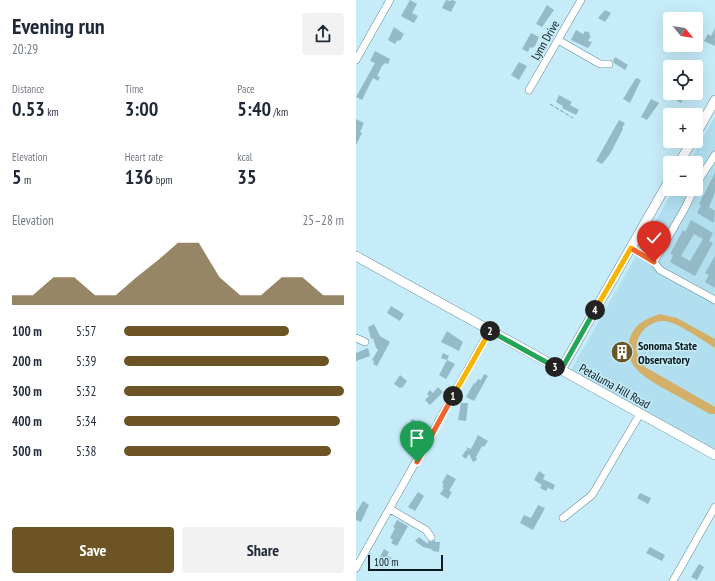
<!DOCTYPE html>
<meta charset="utf-8">
<style>
:root{--surface:#fff;--page:#f2f2f3;--text:#1f2937;--muted:#747a83;--accent:#6c5424}
body{margin:0;font-family:"PT Sans Narrow",sans-serif;background:var(--page);color:var(--text);height:100vh;display:flex;flex-direction:column;font-size:15px;white-space:nowrap}
*{box-sizing:border-box;margin:0}
p{font-size:13px;color:var(--muted)}
.icon{flex:none;width:22px;height:22px;fill:none;stroke:currentColor;stroke-width:2;stroke-linecap:round;stroke-linejoin:round}
.map{position:relative;flex:1;overflow:hidden}
.drawer{display:flex;flex-direction:column;background:var(--surface);width:356px}
.drawer>*{flex:none}
.needle{width:26px;rotate:120deg}
.fabs{position:absolute;left:307px;top:12px;display:grid;gap:8px}
.fabs a{display:grid;place-items:center;width:40px;height:40px;border-radius:4px;background:var(--surface);box-shadow:0 4px 16px #0002;font-size:20px}
.scale{position:absolute;left:12px;bottom:10px;width:75px;box-sizing:border-box;padding-left:4px;border:2px solid #0a191d;border-top:0;font-size:11px;line-height:14px;white-space:nowrap;color:#0a191d;-webkit-text-stroke:3px #c6ecfa;paint-order:stroke}
.pin{position:absolute;display:grid;place-items:center;width:34px;height:34px;color:#fff;margin:-41px -17px;border-radius:50% 50% 50% 0;rotate:-45deg;box-shadow:0 0 4px #0007}
.pin .icon{rotate:45deg}
.km{position:absolute;width:20px;height:20px;margin:-10px;border-radius:50%;background:#222;color:#fff;font-size:11px;line-height:20px;text-align:center}
.round{display:grid;place-items:center;flex:none;width:42px;height:42px;border-radius:4px;background:var(--page)}
.overview{display:flex;align-items:center;justify-content:space-between;height:68px;padding:0 12px}
h1{font-size:22px;font-weight:600;line-height:30px}
.figures{display:grid;grid-template-columns:repeat(3,1fr);gap:6px;height:68px;padding:4px 12px}
.figures div{display:grid;align-content:center}
.figures b{font-size:20px;font-weight:600}
.figures small{font-size:11px;font-weight:400}
.figures p{font-size:11px}
.chart{height:112px;padding:8px 12px}
.chart p{display:flex;justify-content:space-between}
.chart svg{width:100%;height:72px;margin-top:4px;fill:var(--accent);opacity:.7}
.button{display:flex;gap:8px;margin-top:auto;padding:8px 12px}
.button a{flex:1;height:46px;border-radius:4px;background:var(--accent);color:#fff;font-size:16px;font-weight:600;line-height:46px;text-align:center}
.button a+a{background:var(--page);color:var(--text)}
ul{padding:0 12px;list-style:none;font-size:13px}
li{display:grid;grid-template-columns:64px 48px 1fr;align-items:center;height:30px}
li i{height:10px;border-radius:5px;background:var(--accent)}
main{display:flex;flex:1;min-height:0}
.map>svg:first-child{display:block}
.built{fill:#b1dfef}
.green{fill:#d4af68}
.building{fill:#94b9c7;fill-rule:evenodd}
.lines{fill:none;stroke-linecap:round;stroke-linejoin:round}
.minor-casing{stroke:#658895;stroke-width:8}
.major-casing{stroke:#658895;stroke-width:10}
.path{stroke:#78959f;stroke-width:1;stroke-dasharray:4 2;stroke-linecap:butt}
.minor{stroke:#fff;stroke-width:7}
.major{stroke:#fff;stroke-width:9}
.split-1-casing{stroke:#fff;stroke-width:8}
.split-2-casing{stroke:#fff;stroke-width:8}
.split-3-casing{stroke:#fff;stroke-width:8}
.split-4-casing{stroke:#fff;stroke-width:8}
.split-5-casing{stroke:#fff;stroke-width:8}
.split-6-casing{stroke:#fff;stroke-width:8}
.split-1{stroke:#f0652b;stroke-width:5}
.split-2{stroke:#f5b400;stroke-width:5}
.split-3{stroke:#22a559;stroke-width:5}
.split-4{stroke:#22a559;stroke-width:5}
.split-5{stroke:#f5b400;stroke-width:5}
.split-6{stroke:#f0652b;stroke-width:5}
.labels{text-anchor:middle;dominant-baseline:central;stroke-width:3;stroke-linejoin:round;paint-order:stroke}
.street-label{font-size:12px;fill:#0a191d;stroke:#c6ecfa}
.poi-label{font-size:12px;font-weight:bold;fill:#0a191d;stroke:#c6ecfa;text-anchor:start}
</style>
<main>
<section class="drawer">
<div class="overview"><div><h1>Evening run</h1><p>20:29</p></div><a class="round"><svg class="icon" aria-label="share" viewBox="0 0 24 24"><path d="M12 15V3M7 8l5-5 5 5M5 13v7h14v-7"/></svg></a></div>
<div class="figures">
<div><p>Distance</p><b>0.53<small> km</small></b></div>
<div><p>Time</p><b>3:00</b></div>
<div><p>Pace</p><b>5:40<small> /km</small></b></div>
</div>
<div class="figures">
<div><p>Elevation</p><b>5<small> m</small></b></div>
<div><p>Heart rate</p><b>136<small> bpm</small></b></div>
<div><p>kcal</p><b>35</b></div>
</div>
<div class="chart"><p><span>Elevation</span>25–28 m</p>
<svg viewBox="0 0 160 44" preserveAspectRatio="none"><path d="M0 44V38L10 38L20 27L30 27L40 38L50 38L60 27L70 17L80 6L90 6L100 27L110 38L120 38L130 27L140 27L150 38L160 38V44z"/></svg>
</div>
<ul>
<li><b>100 m</b>5:57<i style="width:75%"></i></li>
<li><b>200 m</b>5:39<i style="width:93%"></i></li>
<li><b>300 m</b>5:32<i style="width:100%"></i></li>
<li><b>400 m</b>5:34<i style="width:98%"></i></li>
<li><b>500 m</b>5:38<i style="width:94%"></i></li>
</ul>
<div class="button"><a>Save</a><a>Share</a></div>
</section>
<div class="map">
<svg width="359" height="581" viewBox="0 0 359 581">
<rect width="100%" height="100%" fill="#c6ecfa"/>
<path class="built" d="M359,116V452L215,370L318,189H340V163H333Z"/>
<path class="green" d="M304,314L321,318L359,339V348C348,341 321,322 309,321C298,320 286,328 282,339C278,350 282,359 289,367L359,407V414H354C341,407 329,400 316,393C295,381 264,367 274,338C279,323 290,319 304,314Z"/>
<path class="building" d="M54,0L61,4L56,13L62,16L58,23L45,16Z
M90,0L93,1L97,0L100,2L95,12L86,8Z
M191,5L198,10L186,27L180,24Z
M249,10L255,13L249,22L242,18Z
M38,27L48,34L44,41L42,40L39,44L32,40Z
M359,28V46L348,41L352,34L355,36Z
M220,30L227,34L229,31L234,33L233,35L235,36L232,41L236,42L232,48L215,40Z
M175,33L183,37L179,46L176,48L174,47L172,52L166,49Z
M19,51L34,59L32,64L29,63L26,66L21,76L24,77L22,81L17,78L6,100L0,97L19,63L14,61Z
M259,57L272,65L269,70L258,63L257,61Z
M163,62L171,66L163,80L155,75Z
M280,78L285,80L274,103L267,99Z
M317,93H330L325,103L315,97Z
M203,95L216,102L214,105L223,110L220,115L206,108L207,106L200,102Z
M295,99L303,103L291,120L285,117Z
M0,119L8,123L4,132L6,133L0,145Z
M263,120L269,123L266,128L267,129L254,154L246,164L240,161Z
M359,173V193L353,207L359,211L358,223L341,213L345,205L343,204Z
M335,220L357,233L353,241L357,243L339,276L314,262L317,255L314,254L327,230L329,232ZM338,234L347,239L334,261L325,256Z
M359,256V288L349,282L353,275L349,273Z
M35,306L48,314L44,321L31,313Z
M18,324L24,336L34,342L21,366L17,364L18,361L16,360L22,350L20,348L17,338L15,339L12,327Z
M91,331L107,342L103,351L85,342Z
M12,348L14,356L0,361V353Z
M87,353L93,356L91,360L99,364L90,379L83,375L91,360L85,358Z
M128,374L132,376L118,401L110,397L118,383L119,384L122,379L125,380Z
M44,375L51,381L46,388L45,387L44,388L38,384Z
M82,387L87,392L74,405L69,400L73,396L71,394L74,390L77,393Z
M105,403H112L110,421L102,420Z
M56,419L63,423L58,433L56,432L52,439L47,436Z
M122,435L132,441L128,447L126,446L120,457L121,460L117,462L113,454L110,459L106,456L110,450L112,451L110,447L115,449Z
M183,471L189,475L187,479L199,485L197,490L192,488L190,491L184,488L186,485L178,480Z
M91,474L100,479L93,491L96,492L92,499L84,494L88,488L86,487L88,484L86,483Z
M62,492L68,496L59,511L52,507Z
M284,493L295,498L292,504L281,498Z
M7,501L13,505L5,522L0,520V513Z
M182,505L189,508L177,530L164,523L168,515L175,518Z
M41,520L52,526L41,546L35,543L37,540L34,538L39,528L37,527Z
M63,537L72,544V541L75,542L79,540V542H84L83,552L77,551L75,549L67,547L59,541Z
M294,547L309,555L306,561L290,553Z
M28,549L33,552L31,556L36,558L30,568L28,566L27,568L20,565Z
M343,564L348,567L341,580L335,577Z"/>
<g class="lines">
<g class="minor-casing">
<path id="minor" d="M202,40L244,64H253
M0,60L34,0
M173,90L225,0
M340,184L359,155
M275,248L298,262L304,270L359,300
M298,262L329,208L338,189
M0,338L9,342
M34,509L70,530L75,537
M207,518L236,495L284,414
M0,568L134,330
M317,581L359,507"/>
</g>
<g class="major-casing">
<path id="major" d="M340,134L359,100
M323,163L336,141
M0,256L359,455
M205,370L314,179"/>
</g>
<path class="path" d="M194,104L217,118
M286,247L288,246"/>
<use href="#minor" class="minor"/>
<use href="#major" class="major"/>
</g>
<g class="lines">
<g class="split-1-casing">
<path id="split-1" d="M61,462L97,396"/>
</g>
<g class="split-2-casing">
<path id="split-2" d="M97,396L134,331"/>
</g>
<g class="split-3-casing">
<path id="split-3" d="M134,331L199,367"/>
</g>
<g class="split-4-casing">
<path id="split-4" d="M199,367L205,370L239,310"/>
</g>
<g class="split-5-casing">
<path id="split-5" d="M239,310L275,248L278,250"/>
</g>
<g class="split-6-casing">
<path id="split-6" d="M278,250L298,262"/>
</g>
<use href="#split-1" class="split-1"/>
<use href="#split-2" class="split-2"/>
<use href="#split-3" class="split-3"/>
<use href="#split-4" class="split-4"/>
<use href="#split-5" class="split-5"/>
<use href="#split-6" class="split-6"/>
</g>
<defs>
<g id="building-disc" transform="scale(1.15)"><circle r="9.5" fill="#6c5424" stroke="#c6ecfa"/><path d="M-4-6H4V6H1V3H-1V6H-4ZM-2.5-4.3h1.7v1.8h-1.7ZM.8-4.3h1.7v1.8H.8ZM-2.5-1h1.7V.8h-1.7ZM.8-1h1.7V.8H.8Z" fill="#fff"/></g>
</defs>
<g fill-rule="evenodd">
<use href="#building-disc" x="266" y="352"/>
</g>
<g class="labels">
<g class="street-label">
<text transform="translate(189 40) rotate(-60)">Lynn Drive</text>
<text transform="translate(259 386) rotate(29)">Petaluma Hill Road</text>
</g>
<g class="poi-label">
<text x="282" y="345">Sonoma State<tspan x="282" dy="14">Observatory</tspan></text>
</g>
</g>
</svg>
<div class="fabs">
<a><svg class="needle" viewBox="-14 -14 28 28"><path d="M0-13l5 13h-10z" fill="#e53935"/><path d="M0 13l5-13h-10z" fill="#747a83"/></svg></a>
<a><svg class="icon" aria-label="locate" viewBox="0 0 24 24"><circle cx="12" cy="12" r="6"/><path d="M12 2v4M12 18v4M2 12h4M18 12h4"/></svg></a>
<a>+</a>
<a>−</a>
</div>
<div class="scale">100 m</div>
<div class="pin" style="left:61px;top:462px;background:#1e9e55"><svg class="icon" aria-label="arrive" viewBox="0 0 24 24"><path d="M6 21V4h12l-3 4 3 4H6"/></svg></div>
<div class="pin" style="left:298px;top:262px;background:#d93025"><svg class="icon" aria-label="check" viewBox="0 0 24 24"><path d="M5 12l5 5 9-10"/></svg></div>
<b class="km" style="left:97px;top:396px">1</b>
<b class="km" style="left:134px;top:331px">2</b>
<b class="km" style="left:199px;top:367px">3</b>
<b class="km" style="left:239px;top:310px">4</b>
</div>
</main>
